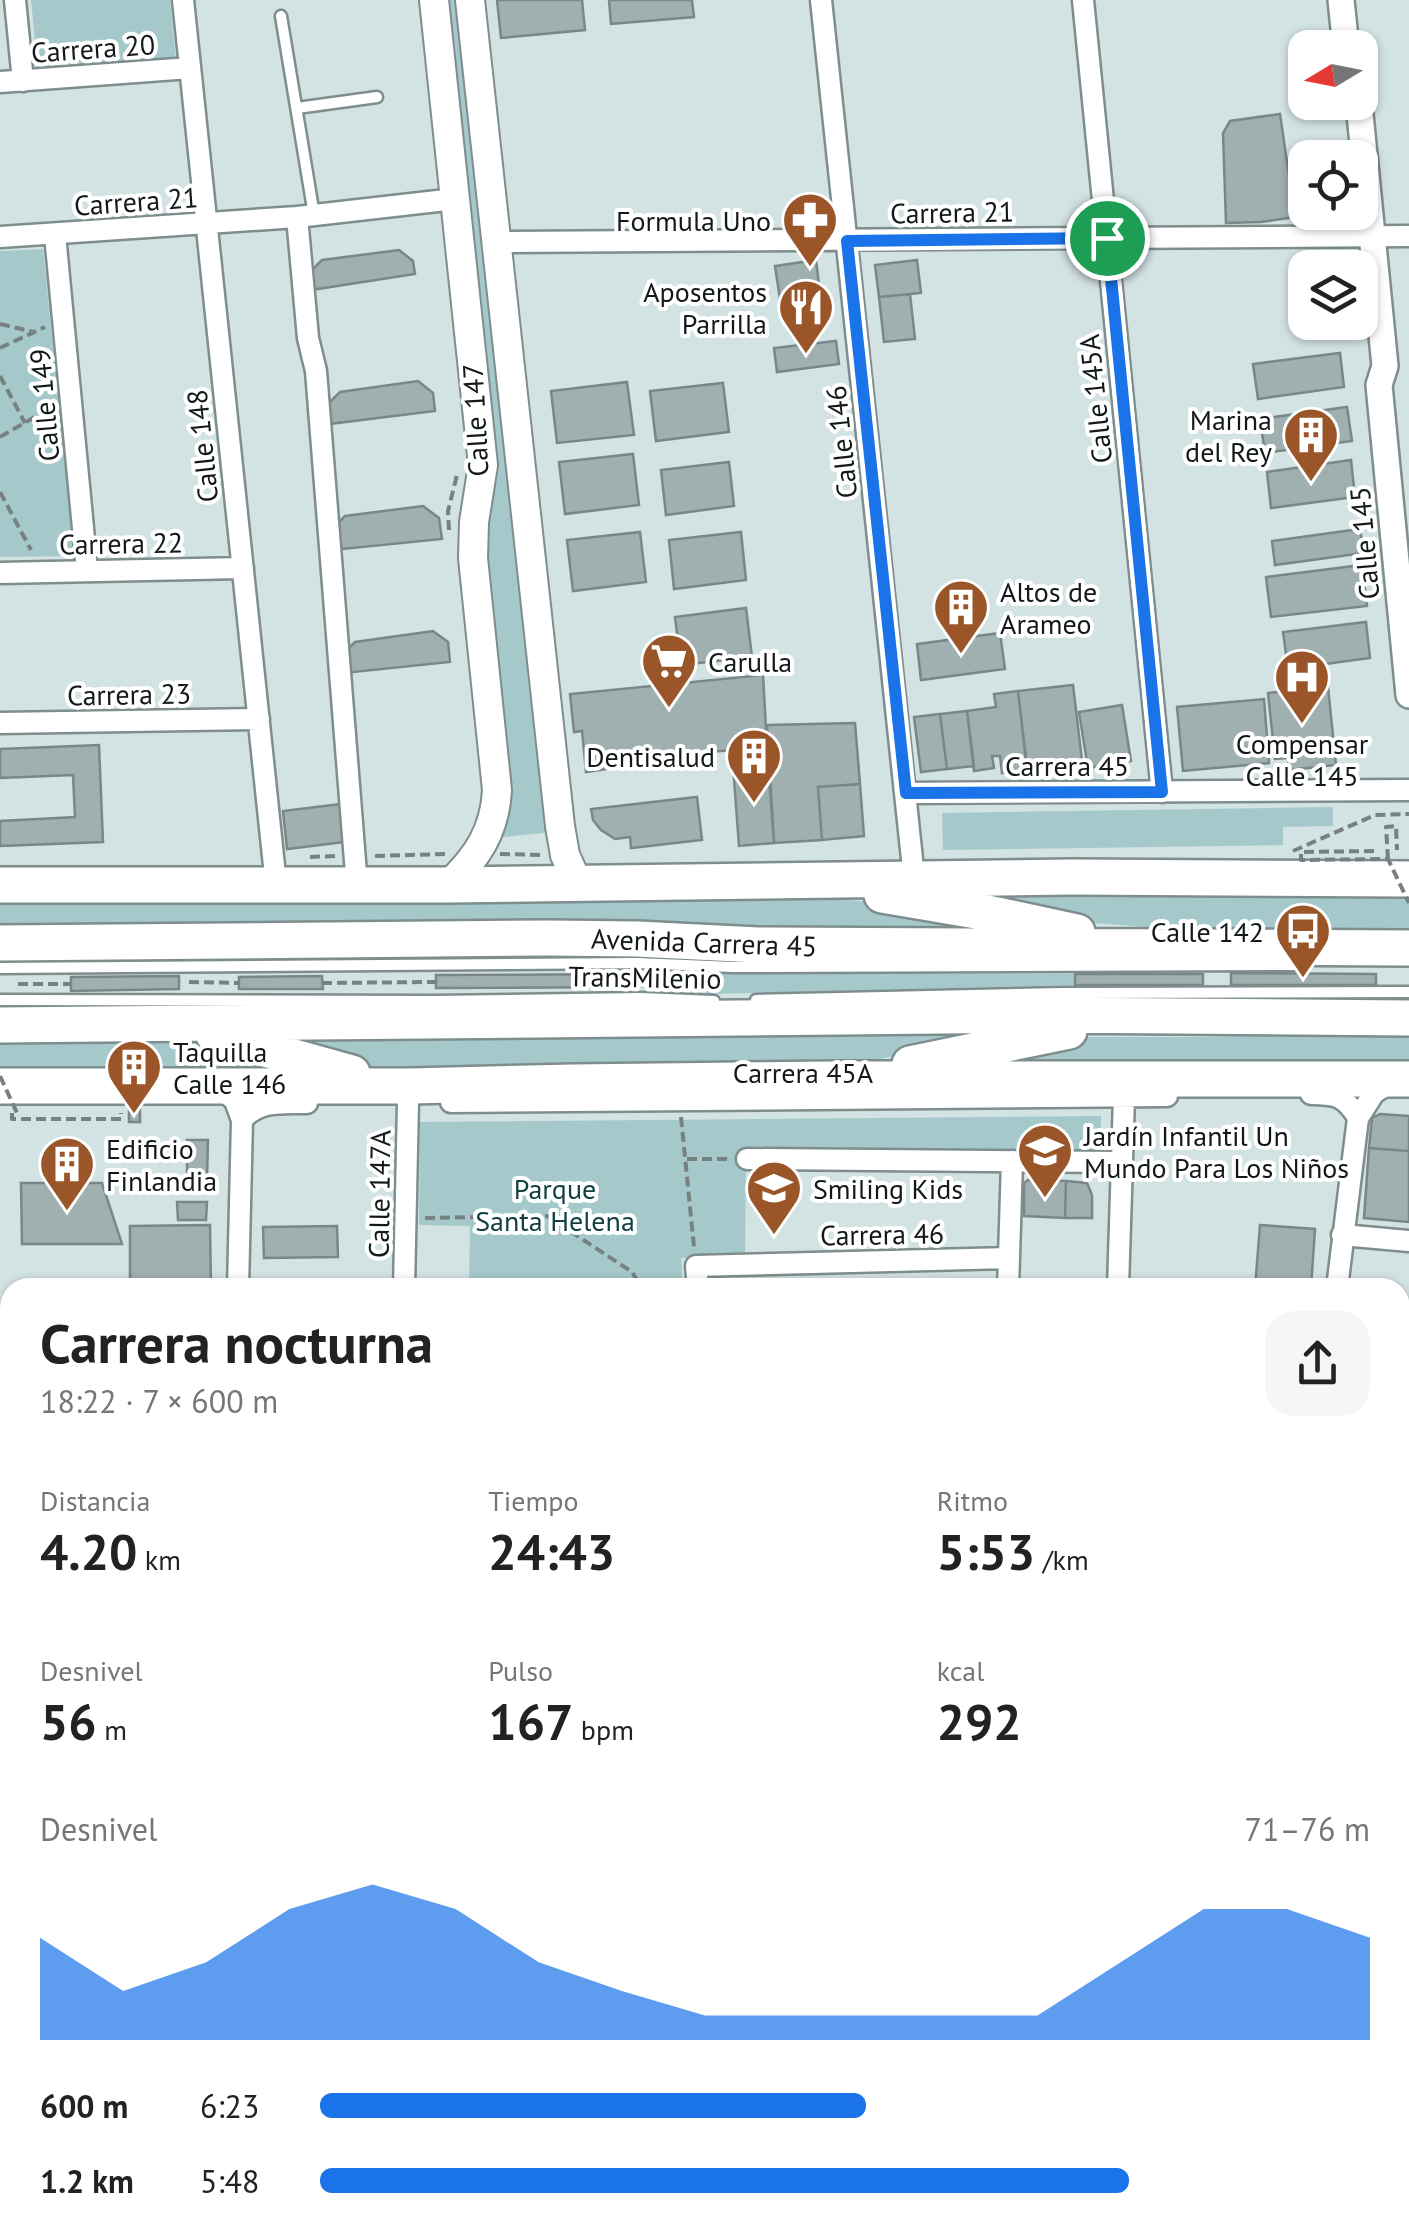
<!DOCTYPE html>
<html lang="es">
<meta charset="utf-8">
<style>
:root{--surface:#fff;--page:#f6f6f6;--text:#222;--muted:#767676;--accent:#1a73e8}
body{margin:0;font-family:"PT Sans",sans-serif;background:var(--page);color:var(--text);height:100vh;display:flex;flex-direction:column;font-size:38px;white-space:nowrap}
*{box-sizing:border-box;margin:0}
p{font-size:32px;color:var(--muted)}
.icon{flex:none;width:55px;height:55px;fill:none;stroke:currentColor;stroke-width:2;stroke-linecap:round;stroke-linejoin:round}
.map{position:relative;flex:1;overflow:hidden}
.panel{position:absolute;left:0px;top:1278px;width:1410px;height:962px;display:flex;flex-direction:column;background:var(--surface);border-radius:30px 30px 0 0;box-shadow:0 2px 8px #0004}
.panel>*{flex:none}
.needle{width:65px;rotate:260deg}
.fabs{position:absolute;left:1288px;top:30px;display:grid;gap:20px}
.fabs a{display:grid;place-items:center;width:90px;height:90px;border-radius:20px;background:var(--surface);box-shadow:0 2px 8px #0004;font-size:50px}
.pin{position:absolute;display:grid;place-items:center;width:85px;height:85px;color:#fff;margin:-42px;border:5px solid #fff;border-radius:50%;box-shadow:0 2px 10px #0007}
.round{display:grid;place-items:center;flex:none;width:105px;height:105px;border-radius:30px;background:var(--page)}
.summary{display:flex;align-items:center;justify-content:space-between;height:170px;padding:0 40px}
h1{font-size:55px;font-weight:600;line-height:75px}
.figures{display:grid;grid-template-columns:repeat(3,1fr);gap:15px;height:170px;padding:10px 40px}
.figures div{display:grid;align-content:center}
.figures b{font-size:50px;font-weight:600}
.figures small{font-size:28px;font-weight:400}
.figures p{font-size:28px}
.chart{height:280px;padding:20px 40px}
.chart p{display:flex;justify-content:space-between}
.chart svg{width:100%;height:180px;margin-top:10px;fill:var(--accent);opacity:.7}
ul{padding:0 40px;list-style:none;font-size:32px}
li{display:grid;grid-template-columns:160px 120px 1fr;align-items:center;height:75px}
li i{height:25px;border-radius:12px;background:var(--accent)}
.map>svg:first-child{display:block}
.green{fill:#a5c9cb}
.building{fill:#a0afb0;stroke:#798788;stroke-width:2.5}
.lines{fill:none;stroke-linecap:round;stroke-linejoin:round}
.service-casing{stroke:#7e8d8d;stroke-width:15}
.pedestrian-casing{stroke:#7e8d8d;stroke-width:20}
.minor-casing{stroke:#7e8d8d;stroke-width:25}
.tertiary-casing{stroke:#7e8d8d;stroke-width:30}
.secondary-casing{stroke:#7e8d8d;stroke-width:32}
.trunk-casing{stroke:#7e8d8d;stroke-width:40}
.path{stroke:#778182;stroke-width:4;stroke-dasharray:10 5;stroke-linecap:butt}
.service{stroke:#fff;stroke-width:10}
.pedestrian{stroke:#fff;stroke-width:15}
.minor{stroke:#fff;stroke-width:20}
.tertiary{stroke:#fff;stroke-width:25}
.secondary{stroke:#fff;stroke-width:28}
.trunk{stroke:#fff;stroke-width:35}
.path-bridge{stroke:#778182;stroke-width:4;stroke-dasharray:10 5;stroke-linecap:butt}
.route-casing{stroke:#fff;stroke-width:20}
.route{stroke:#1a73e8;stroke-width:12}
.labels{text-anchor:middle;dominant-baseline:central;stroke-width:8;stroke-linejoin:round;paint-order:stroke}
.street-label{font-size:28px;fill:#131819;stroke:#fff}
.poi-label{font-size:28px;fill:#131819;stroke:#fff;text-anchor:start}
.park-label{font-size:28px;fill:#104043;stroke:#fff}
</style>
<div class="map">
<svg width="1409" height="2238" viewBox="0 0 1409 2238">
<rect width="100%" height="100%" fill="#d3e2e3"/>
<path class="green" d="M31,0H170L176,61L38,72Z
M446,0H458L552,832L502,837L509,818L508,781L485,566Z
M43,249L74,556L0,557V251Z
M1333,807V826L1283,827V845L943,850L942,813Z
M1409,888V931L1162,928L1066,921L946,894Z
M707,890L749,899L850,900L929,909L1011,931L646,923L0,928V894Z
M638,974H1075V985L711,994L638,987Z
M1026,1029L875,1060L400,1077L261,1039Z
M1409,1030V1069H924L1062,1037H1207Z
M0,1035H125L205,1042L336,1077L0,1076Z
M1101,1116V1153L746,1150L745,1258H681L683,1287H469L470,1226L419,1225L420,1122Z
M471,2230H634V2238H471Z"/>
<path class="building" d="M497,0H582L585,30L501,38Z
M609,0H692L694,17L611,24Z
M1280,114L1295,217L1261,222L1226,223L1223,133L1230,121Z
M399,250L413,261L415,274L311,290L307,275L322,260Z
M816,260L820,293L780,299L775,266Z
M917,260L921,293L879,297L875,265Z
M910,294L915,339L884,342L879,297Z
M836,341L839,364L777,372L774,348Z
M1340,353L1344,387L1258,399L1253,364Z
M418,381L433,393L435,411L329,424L325,407L340,392Z
M627,382L634,435L557,443L551,391Z
M723,383L729,432L656,441L650,391Z
M1347,407L1352,441L1265,453L1260,419Z
M633,454L639,505L565,514L559,462Z
M1351,460L1355,497L1271,508L1267,472Z
M729,462L734,506L666,515L661,470Z
M423,506L439,518L442,539L333,550L329,532L345,516Z
M1360,529L1364,553L1275,565L1272,541Z
M640,532L646,582L573,591L567,540Z
M741,532L746,580L674,589L669,540Z
M1362,565L1367,606L1271,617L1266,577Z
M746,608L752,657L681,665L675,617Z
M1366,622L1370,658L1288,669L1283,632Z
M433,631L448,642L450,662L344,673L340,657L355,642Z
M1000,633L1005,669L921,680L917,644Z
M763,675L767,747L606,761L607,769L586,772L582,731L574,732L570,694Z
M1073,685L1083,769L1028,775L1018,691Z
M1328,687L1336,765L1289,770L1288,758L1275,759L1268,693Z
M1018,691L1027,770L1002,773L1000,756H992L994,768L974,771L967,711L996,707L994,694Z
M1264,699L1269,763L1183,771L1177,707Z
M1122,705L1131,761L1088,768L1079,712Z
M967,711L974,766L947,769L940,714Z
M940,714L947,769L921,772L914,717Z
M855,723L860,784L818,787L822,840L774,843L767,725Z
M99,745L103,842L0,846V821L75,817L73,775L0,778V749Z
M768,763L774,843L739,846L733,766Z
M860,784L864,836L822,840L818,787Z
M697,797L702,840L631,848L630,837L615,839L601,830L593,820L591,809Z
M341,804L345,842L287,849L283,811Z
M1231,973L1376,974V985H1231Z
M638,974V987L436,988V975Z
M1075,974H1203V985H1075Z
M179,976V989L71,991V977Z
M322,976L323,989H239V977Z
M129,1109H140V1122H129Z
M1380,1114L1409,1116V1151L1369,1148L1372,1118Z
M187,1140H208L207,1179H187Z
M1369,1148L1409,1151V1222L1364,1218Z
M1028,1180L1066,1181L1065,1218L1024,1216V1183Z
M1066,1181L1087,1183L1092,1195V1218H1065Z
M21,1183H102L122,1244H22Z
M177,1202H207L206,1220H178Z
M210,1225L211,1288H130V1226Z
M1260,1225L1315,1229L1311,1288H1255Z
M337,1226L338,1257L264,1258L263,1227Z
M1400,1423L1409,1424V1452L1400,1451Z
M1400,1479L1409,1481V1514L1400,1513Z
M1002,2231L1025,2232V2238H1001Z"/>
<g class="lines">
<g class="service-casing">
<path id="service" d="M281,16L314,215
M297,108L377,97
M0,968L637,963L732,967L1303,965
M0,1000L433,1001L640,998L714,1001
M756,1000L1064,993L1409,992"/>
</g>
<g class="pedestrian-casing">
<path id="pedestrian" d="M98,2238V2230"/>
</g>
<g class="minor-casing">
<path id="minor" d="M15,0L23,81
M183,0L276,885
M821,0L914,878
M1083,0L1162,792
M0,82L190,68
M297,217L308,338L316,371L357,886
M55,235L87,570
M0,237L297,217L455,199
M497,242L1409,236
M0,573L243,568
M0,723L259,719
M906,793L1409,790
M219,1086L235,1101L242,1120L238,1288
M1311,1094C1336,1094 1345,1096 1358,1118
M451,1102L1167,1096
M242,1120C258,1100 284,1103 307,1103
M747,1159L1122,1162
M1342,1235L1409,1241
M404,1288L408,1102
M698,1288L696,1266L1009,1258
M1008,1288L1012,1161
M1118,1288L1124,1097
M1337,1288L1358,1118L1374,1093L1393,1081
M1400,1536L1409,1537
M0,1569H10
M1400,1777L1409,1778
M0,1987H10
M1400,2026L1409,2027
M216,2238V2230
M380,2238V2230
M709,2238V2230
M981,2238V2230
M1088,2238V2230
M1240,2238L1241,2230"/>
</g>
<g class="tertiary-casing">
<path id="tertiary" d="M1341,0L1346,48
M1355,102L1360,114L1385,366L1379,385L1409,695"/>
</g>
<g class="secondary-casing">
<path id="secondary" d="M434,0L483,465L474,522L473,558L497,790C495,831 477,858 448,885
M470,0L560,826L565,855L578,884"/>
</g>
<g class="trunk-casing">
<path id="trunk" d="M0,885H448L1071,877L1409,879
M882,895L988,913L1077,932
M0,943L549,938L637,939L758,945L1409,948
M0,1025L1047,1015L1409,1018
M214,1035L352,1073
M910,1064L1069,1031
M0,1086H412L573,1082L835,1079H1409"/>
</g>
<path class="path" d="M0,324L34,332
M0,348L45,327
M0,376L25,423
M0,437L52,407
M0,492L31,550
M449,530L448,511L457,475
M1293,851L1375,815L1409,814
M500,854L545,855
M375,856L445,854
M310,857L335,856
M189,982L239,983
M322,983L436,982
M18,984H70
M12,1113V1119H121V1113
M681,1117L694,1247
M687,1159H727
M425,1218L547,1216L632,1272L642,1288
M489,2238V2230
M613,2238V2230"/>
<use href="#service" class="service"/>
<use href="#pedestrian" class="pedestrian"/>
<use href="#minor" class="minor"/>
<use href="#tertiary" class="tertiary"/>
<use href="#secondary" class="secondary"/>
<use href="#trunk" class="trunk"/>
<path class="path-bridge" d="M1374,851L1301,852V860L1388,859L1409,903
M1388,859L1386,827L1396,826L1397,850
M0,1076L17,1113"/>
</g>
<g class="lines">
<g class="route-casing">
<path id="route" d="M1107,238L1162,792L906,793L847,241Z"/>
</g>
<use href="#route" class="route"/>
</g>
<defs>
<g id="pharmacy-pin" transform="scale(2.875)"><path d="M0 17L-7.5 6A9.5 9.5 0 1 1 7.5 6Z" fill="#9a5528" stroke="#fff"/><path d="M-2-6h4v4h4v4h-4v4h-4v-4h-4v-4h4Z" fill="#fff"/></g>
<g id="restaurant-pin" transform="scale(2.875)"><path d="M0 17L-7.5 6A9.5 9.5 0 1 1 7.5 6Z" fill="#9a5528" stroke="#fff"/><path d="M-5-6h1v4h1v-4h1v4h1v-4h1v5L-1.5 .5V6h-2V.5L-5-1ZM5-6V6H3V1.5H1.5Q1.5-4 5-6Z" fill="#fff"/></g>
<g id="building-pin" transform="scale(2.875)"><path d="M0 17L-7.5 6A9.5 9.5 0 1 1 7.5 6Z" fill="#9a5528" stroke="#fff"/><path d="M-4-6H4V6H1V3H-1V6H-4ZM-2.5-4.3h1.7v1.8h-1.7ZM.8-4.3h1.7v1.8H.8ZM-2.5-1h1.7V.8h-1.7ZM.8-1h1.7V.8H.8Z" fill="#fff"/></g>
<g id="supermarket-pin" transform="scale(2.875)"><path d="M0 17L-7.5 6A9.5 9.5 0 1 1 7.5 6Z" fill="#9a5528" stroke="#fff"/><path d="M-6-5.5h2.5l.6 2H6L4.5 2H-2.5L-4.4-4H-6ZM-1.5 3.2a1.3 1.3 0 1 0 .1 0ZM3 3.2a1.3 1.3 0 1 0 .1 0Z" fill="#fff"/></g>
<g id="hospital-pin" transform="scale(2.875)"><path d="M0 17L-7.5 6A9.5 9.5 0 1 1 7.5 6Z" fill="#9a5528" stroke="#fff"/><path d="M-5-5h3v3.5h4V-5h3V5h-3V1.5h-4V5h-3Z" fill="#fff"/></g>
<g id="bus-pin" transform="scale(2.875)"><path d="M0 17L-7.5 6A9.5 9.5 0 1 1 7.5 6Z" fill="#9a5528" stroke="#fff"/><path d="M-5-6H5V4H4V6H2V4H-2V6H-4V4H-5ZM-3.5-4V0h7V-4ZM-3.5 1.2v1.5H-2V1.2ZM2 1.2v1.5H3.5V1.2Z" fill="#fff"/></g>
<g id="school-pin" transform="scale(2.875)"><path d="M0 17L-7.5 6A9.5 9.5 0 1 1 7.5 6Z" fill="#9a5528" stroke="#fff"/><path d="M0-5L7-2L0 1L-7-2ZM-4 1L0 2.5L4 1V4Q0 6-4 4Z" fill="#fff"/></g>
</defs>
<g fill-rule="evenodd">
<use href="#pharmacy-pin" x="810" y="220"/>
<use href="#restaurant-pin" x="806" y="307"/>
<use href="#building-pin" x="1311" y="435"/>
<use href="#building-pin" x="961" y="607"/>
<use href="#supermarket-pin" x="669" y="661"/>
<use href="#hospital-pin" x="1302" y="677"/>
<use href="#building-pin" x="754" y="756"/>
<use href="#bus-pin" x="1303" y="931"/>
<use href="#building-pin" x="134" y="1067"/>
<use href="#school-pin" x="1045" y="1151"/>
<use href="#building-pin" x="67" y="1164"/>
<use href="#school-pin" x="774" y="1188"/>
</g>
<g class="labels">
<g class="street-label">
<text transform="translate(93 48) rotate(-4)">Carrera 20</text>
<text transform="translate(136 201) rotate(-4)">Carrera 21</text>
<text transform="translate(952 212) rotate(-1)">Carrera 21</text>
<text transform="translate(1095 399) rotate(-96)">Calle 145A</text>
<text transform="translate(44 405) rotate(-95)">Calle 149</text>
<text transform="translate(475 420) rotate(-93)">Calle 147</text>
<text transform="translate(841 442) rotate(-96)">Calle 146</text>
<text transform="translate(202 446) rotate(-96)">Calle 148</text>
<text transform="translate(121 543) rotate(-1)">Carrera 22</text>
<text transform="translate(1364 543) rotate(-95)">Calle 145</text>
<text transform="translate(129 694) rotate(-1)">Carrera 23</text>
<text x="1067" y="765">Carrera 45</text>
<text transform="translate(704 942) rotate(2)">Avenida Carrera 45</text>
<text transform="translate(645 977) rotate(1)">TransMilenio</text>
<text x="803" y="1072">Carrera 45A</text>
<text transform="translate(379 1194) rotate(-89)">Calle 147A</text>
<text transform="translate(882 1234) rotate(-1)">Carrera 46</text>
</g>
<g class="poi-label">
<text x="771" y="220" text-anchor="end">Formula Uno</text>
<text x="767" y="291" text-anchor="end">Aposentos<tspan x="767" dy="32">Parrilla</tspan></text>
<text x="1272" y="419" text-anchor="end">Marina<tspan x="1272" dy="32">del Rey</tspan></text>
<text x="1000" y="591">Altos de<tspan x="1000" dy="32">Arameo</tspan></text>
<text x="708" y="661">Carulla</text>
<text x="1302" y="743" text-anchor="middle">Compensar<tspan x="1302" dy="32">Calle 145</tspan></text>
<text x="715" y="756" text-anchor="end">Dentisalud</text>
<text x="1264" y="931" text-anchor="end">Calle 142</text>
<text x="173" y="1051">Taquilla<tspan x="173" dy="32">Calle 146</tspan></text>
<text x="1084" y="1135">Jardín Infantil Un<tspan x="1084" dy="32">Mundo Para Los Niños</tspan></text>
<text x="106" y="1148">Edificio<tspan x="106" dy="32">Finlandia</tspan></text>
<text x="813" y="1188">Smiling Kids</text>
</g>
<g class="park-label">
<text x="555" y="1188">Parque<tspan x="555" dy="32">Santa Helena</tspan></text>
</g>
</g>
</svg>
<div class="fabs">
<a><svg class="needle" viewBox="-14 -14 28 28"><path d="M0-13l5 13h-10z" fill="#e53935"/><path d="M0 13l5-13h-10z" fill="#767676"/></svg></a>
<a><svg class="icon" aria-label="locate" viewBox="0 0 24 24"><circle cx="12" cy="12" r="6"/><path d="M12 2v4M12 18v4M2 12h4M18 12h4"/></svg></a>
<a><svg class="icon" aria-label="layers" viewBox="0 0 24 24"><path d="M12 4l9 5-9 5-9-5zM3 14l9 5 9-5"/></svg></a>
</div>
<div class="pin" style="left:1107px;top:238px;background:#1e9e55"><svg class="icon" aria-label="arrive" viewBox="0 0 24 24"><path d="M6 21V4h12l-3 4 3 4H6"/></svg></div>
<section class="panel">
<div class="summary"><div><h1>Carrera nocturna</h1><p>18:22 · 7 × 600 m</p></div><a class="round"><svg class="icon" aria-label="share" viewBox="0 0 24 24"><path d="M12 15V3M7 8l5-5 5 5M5 13v7h14v-7"/></svg></a></div>
<div class="figures">
<div><p>Distancia</p><b>4.20<small> km</small></b></div>
<div><p>Tiempo</p><b>24:43</b></div>
<div><p>Ritmo</p><b>5:53<small> /km</small></b></div>
</div>
<div class="figures">
<div><p>Desnivel</p><b>56<small> m</small></b></div>
<div><p>Pulso</p><b>167<small> bpm</small></b></div>
<div><p>kcal</p><b>292</b></div>
</div>
<div class="chart"><p><span>Desnivel</span>71–76 m</p>
<svg viewBox="0 0 160 44" preserveAspectRatio="none"><path d="M0 44V19L10 32L20 25L30 12L40 6L50 12L60 25L70 32L80 38L90 38L100 38L110 38L120 38L130 25L140 12L150 12L160 19V44z"/></svg>
</div>
<ul>
<li><b>600 m</b>6:23<i style="width:52%"></i></li>
<li><b>1.2 km</b>5:48<i style="width:77%"></i></li>
</ul>
</section>
</div>
